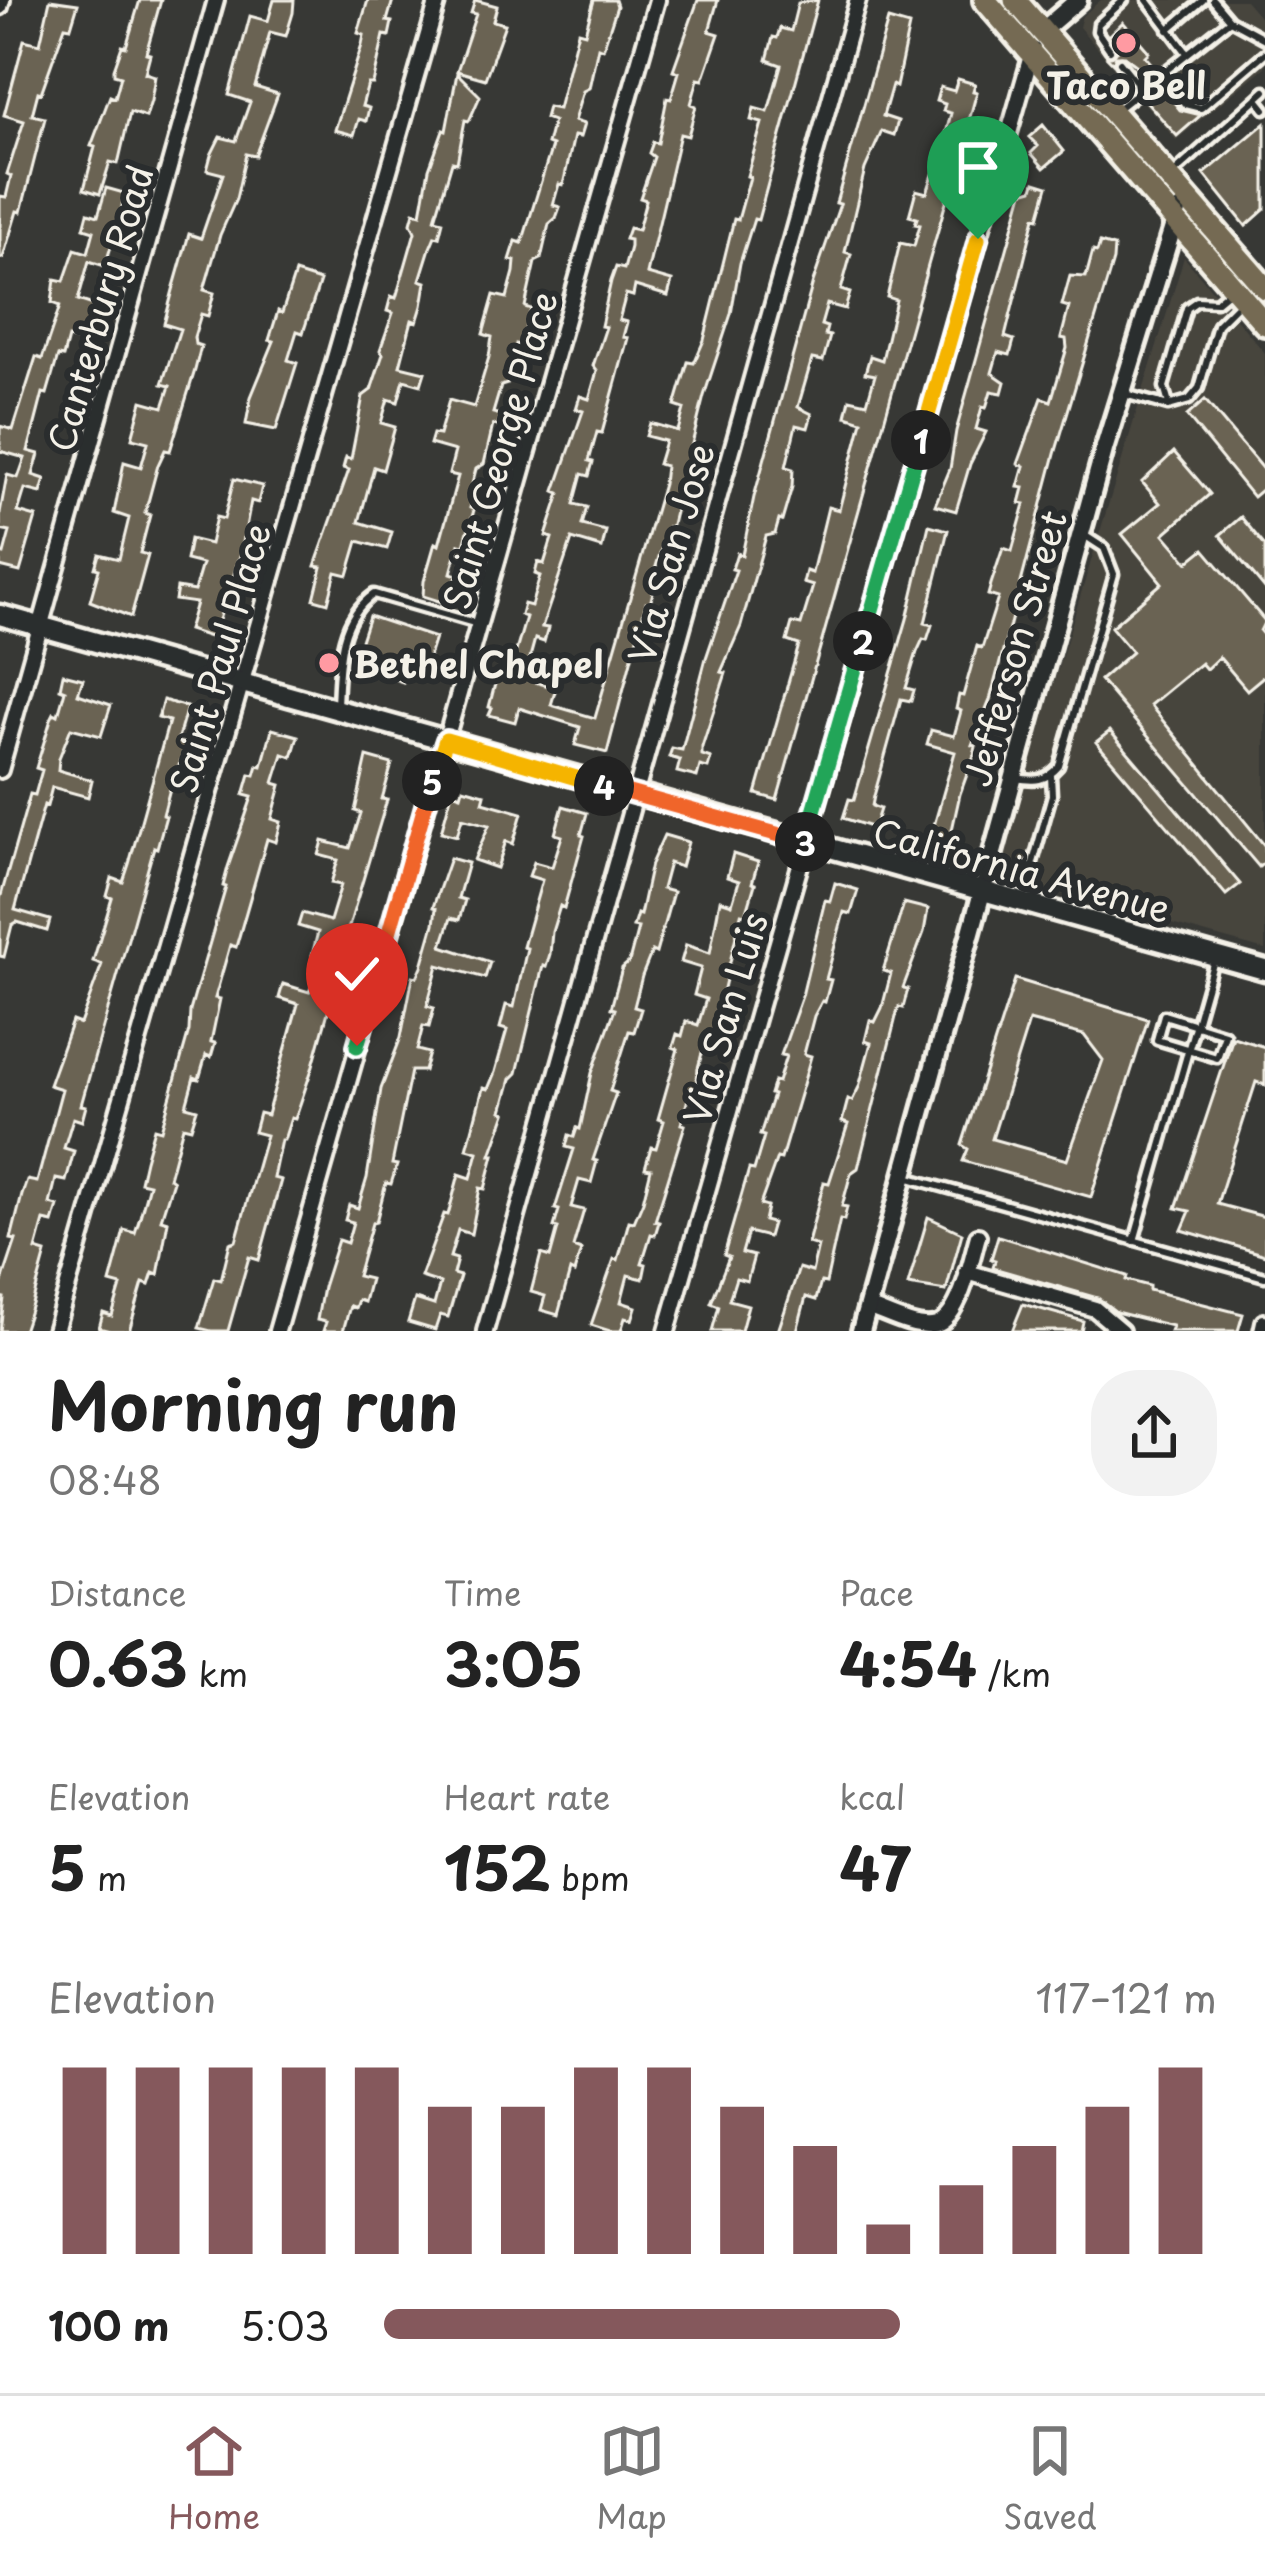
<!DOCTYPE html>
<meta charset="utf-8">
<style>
:root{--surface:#fff;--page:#f2f2f2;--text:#222;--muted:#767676;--line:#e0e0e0;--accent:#85585c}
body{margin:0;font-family:"Playpen Sans",sans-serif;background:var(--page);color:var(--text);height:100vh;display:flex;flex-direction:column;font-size:45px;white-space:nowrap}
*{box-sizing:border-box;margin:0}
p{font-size:39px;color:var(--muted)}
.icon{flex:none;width:66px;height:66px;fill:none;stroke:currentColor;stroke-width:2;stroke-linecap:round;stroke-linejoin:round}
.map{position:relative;height:1331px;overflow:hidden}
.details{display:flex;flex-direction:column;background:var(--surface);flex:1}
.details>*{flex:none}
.pin{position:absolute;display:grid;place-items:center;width:102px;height:102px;color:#fff;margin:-123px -51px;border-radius:50% 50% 50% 0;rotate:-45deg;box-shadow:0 0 12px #0007}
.pin .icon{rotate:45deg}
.km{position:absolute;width:60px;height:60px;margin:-30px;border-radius:50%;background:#222;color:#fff;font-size:33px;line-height:60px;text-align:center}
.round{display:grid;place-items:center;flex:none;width:126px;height:126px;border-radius:48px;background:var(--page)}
.summary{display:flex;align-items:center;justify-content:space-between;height:204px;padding:0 48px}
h1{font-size:66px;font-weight:700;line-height:90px}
.figures{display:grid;grid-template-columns:repeat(3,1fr);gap:18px;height:204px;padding:12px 48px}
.figures div{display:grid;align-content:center}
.figures b{font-size:60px;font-weight:700}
.figures small{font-size:33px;font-weight:400}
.figures p{font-size:33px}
.chart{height:336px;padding:24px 48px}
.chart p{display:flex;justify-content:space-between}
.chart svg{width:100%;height:216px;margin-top:12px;stroke:var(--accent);stroke-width:6}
ul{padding:0 48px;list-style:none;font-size:39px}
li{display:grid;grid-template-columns:192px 144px 1fr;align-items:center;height:90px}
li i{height:30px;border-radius:15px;background:var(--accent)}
.dock{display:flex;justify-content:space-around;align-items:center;height:168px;border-top:3px solid var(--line);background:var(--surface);font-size:33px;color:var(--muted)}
.dock a{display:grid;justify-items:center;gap:6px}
.dock .on{color:var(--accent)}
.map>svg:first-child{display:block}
.built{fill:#47453e}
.building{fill:#6b6353;stroke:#f4f1e8;stroke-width:3;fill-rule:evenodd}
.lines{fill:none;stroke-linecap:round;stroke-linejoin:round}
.service-casing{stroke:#f4f1e8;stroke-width:15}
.minor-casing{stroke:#f4f1e8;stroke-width:22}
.tertiary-casing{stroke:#f4f1e8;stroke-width:26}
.secondary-casing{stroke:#f4f1e8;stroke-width:27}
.primary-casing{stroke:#f4f1e8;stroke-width:30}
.service{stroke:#2a2d2e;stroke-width:6}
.minor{stroke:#2a2d2e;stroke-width:14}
.tertiary{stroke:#2a2d2e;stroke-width:16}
.secondary{stroke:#2a2d2e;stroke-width:18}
.primary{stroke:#746b52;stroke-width:21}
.split-1-casing{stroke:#fff;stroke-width:24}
.split-2-casing{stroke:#fff;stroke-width:24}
.split-3-casing{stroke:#fff;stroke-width:24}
.split-4-casing{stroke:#fff;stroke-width:24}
.split-5-casing{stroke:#fff;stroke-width:24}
.split-6-casing{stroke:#fff;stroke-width:24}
.split-7-casing{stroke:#fff;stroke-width:24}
.split-1{stroke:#f5b400;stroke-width:15}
.split-2{stroke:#22a559;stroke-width:15}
.split-3{stroke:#22a559;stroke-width:15}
.split-4{stroke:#f0652b;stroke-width:15}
.split-5{stroke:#f5b400;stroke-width:15}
.split-6{stroke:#f0652b;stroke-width:15}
.split-7{stroke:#22a559;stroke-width:15}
.poi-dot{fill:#ff9aa2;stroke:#2a2d2e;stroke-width:4.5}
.labels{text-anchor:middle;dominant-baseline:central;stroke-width:12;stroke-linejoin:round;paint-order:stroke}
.poi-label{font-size:36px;font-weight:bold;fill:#f4f1e8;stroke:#2a2d2e}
.street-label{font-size:36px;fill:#f4f1e8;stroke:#2a2d2e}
</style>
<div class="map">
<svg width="1265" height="1331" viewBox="0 0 1265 1331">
<rect width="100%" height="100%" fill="#373835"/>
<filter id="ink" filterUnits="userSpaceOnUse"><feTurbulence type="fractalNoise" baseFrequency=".00833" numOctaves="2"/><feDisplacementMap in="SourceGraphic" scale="24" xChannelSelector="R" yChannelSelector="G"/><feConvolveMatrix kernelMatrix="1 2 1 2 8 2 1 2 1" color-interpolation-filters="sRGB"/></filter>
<g filter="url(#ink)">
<path class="built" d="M1101,0H1245L1265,23V67L1176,140L1079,27L1082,16Z
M1184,257L1265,353V950L995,875Z"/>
<path class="building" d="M50,0L78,4L71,27L65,26L41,93L38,92L32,115L45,118L21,212L17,211L3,258H0V196L6,197L11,176L7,174L24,121L4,115L24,40L40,44Z
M140,0H161L146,53L150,54L145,73L155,76L151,101L146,117L130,112L118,164L110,162L100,194L84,189L95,147L91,146L110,96L115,98L121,76L114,74V69L122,46L126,47Z
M274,0H294L293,13L286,36L270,32L255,87L278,94L255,156L246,154L236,199L220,235L204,290L214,293L208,316L201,314L194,337L195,344L201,346L195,370L170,451L165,450L158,465L145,513L150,515L140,553L148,555L131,617L90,601L99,569L95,568L99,554L119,559L129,518L114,513L124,462L141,467L148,442L132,438L142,401L163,407L170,386L162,384L180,329L164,324L173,290L189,234L201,238L223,174L207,170L211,155L220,137L236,141L250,102L229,95L250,16L268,21Z
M368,0H393L387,21L392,22L389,36L384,35L373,84H368L362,106L369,108L366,121L359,119L354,135L335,130L362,45L364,35L358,33Z
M475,0L497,6L493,21L505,24L485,79L457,71L476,14L471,13Z
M594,0H615L617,6L603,49L598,47L589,88L583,91L574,121L584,124L580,137L574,136L563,185L559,184L553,205L560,207L556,218L549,224L541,259L535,262L525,307L531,309L521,345L516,344L507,384L501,386L493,413L501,415L498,426L493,425L484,464L476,469L470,492L474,493L470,508L474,510L464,545L459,544L451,573L457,575L454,588L447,586L442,602L423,596L424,581L435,543L439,545L458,476L449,474L455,451L430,444L433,434L439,435L449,400L474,407L489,357L492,337L483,334L494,295L507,298L514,272L515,261L510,260L516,241L522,243L552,146L547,144L553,121L545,118L548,107L558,109L578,31L585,33Z
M698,0H718L709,31L719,34L703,80L698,79L691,104L696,106L688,136L680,134L647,274L672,281L668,296L635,286L633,296L626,294L619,320L627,322L623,337L628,338L602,433L597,432L589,461L593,462L589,476L582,474L574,504L587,507L582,525L606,531L602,548L572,539L542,627L548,628L544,642L535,639L524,679L556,688L551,705L595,718L663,484L665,466L658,464L665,441L646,436L650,423L678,431L684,409L675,406L688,362L694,363L704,340L734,219L738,220L750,177L747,176L762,123L751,120L754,108L768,112L781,65L767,60L773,37L777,38L780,28L791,31L798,3L818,0L758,220L754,219L740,263L731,314L704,396L671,528L668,527L654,573L651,588H654L650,604L646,603L607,753L575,745L580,727L519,708L515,722L489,715L492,708L489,707L496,680L508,679L526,617L521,615L524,604L531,606L540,576L535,574L538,562L544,564L552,538L546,536L560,493L555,491L583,411L576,409L580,396L589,399L597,371L593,366L606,327L601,326L611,281L616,267L624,269L630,247V240L625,239L629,228L638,230L646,200L640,198L654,157L649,153L653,142L658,143L667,98L671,99L679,72L673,70Z
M888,20L909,26L896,87L892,85L883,116L898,121L894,135L882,131L865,169L845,252L851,254L841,290L850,293L845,309L827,304L821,325L827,327L825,335L830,336L823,361L812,359L798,407L812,414L808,428L796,425L786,467L793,469L792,487L782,521L779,520L775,534L766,536L741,626L721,672L726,673L702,747V755L711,758L708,768L700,766L697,777L677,772L680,760L669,757L672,748L682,750L706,658L736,570L732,569L737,553L742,555L754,497L813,282L840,204L836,203Z
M1123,22L1149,52L1145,56L1156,69L1149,75L1124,56H1116L1113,63L1107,57L1117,51L1109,36Z
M457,73L480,96L469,121L465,120L457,163L452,162L435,219L443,221L439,237L435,236L430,248L420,280L426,282L422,306L417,322L412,320L400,366L425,372L421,385L404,380L398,402L388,399L381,423L395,427L383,470L374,467L359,522L392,532L387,549L358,541L348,575L336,572L328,603L314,599L322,567L315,566L349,470L343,468L346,457L351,459L363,396L371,390L383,354L380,350L393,313L387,311L391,296L396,298L415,232L411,223L414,212L421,214L429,169L443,130L446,131Z
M958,79L975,84L973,91L977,92L777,800L756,794L799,645L787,641L792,623L801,625L813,586L803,583L806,571L812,573L828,507L839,510L862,421L846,416L850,399L867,403L875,375L865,373L870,356L882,360L896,300L887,297L900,243L914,246L920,225L915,224L917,218L909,216L916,190L927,193L945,137L951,113L943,111L945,104L936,101L940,87L954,91Z
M1161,86L1180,110L1201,115L1177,136L1145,100Z
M1265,123V209L1246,226L1204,174Z
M1043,125L1064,151L1044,168L1031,153L1038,146L1029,137Z
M1035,182L1048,186L1039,218L1035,217L1005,337L1014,340L1010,355L998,352L992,373L1005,382L1002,393L991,391L986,408L982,407L976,429L986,432L970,464L956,511L935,505L950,469L956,431L1023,192L1033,189Z
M106,188L124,193L121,214L105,266L89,261L78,300L93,305L83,342L68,338L63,357L58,356L47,394L43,393L28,451L39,454L33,475L45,479L41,493L25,489L18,512L36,517L20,572L0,567V553L4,554L10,532L0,530V513L7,475L18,478L25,458L0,451V426L13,430L36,357L42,359L60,306L52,303L55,279L64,281L75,249L88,253L94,231L84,228L88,213L98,216Z
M1100,243L1114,247L1113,261L1055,454L990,700L972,745L976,746L974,755L960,794L948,848L929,843L955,752L927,744L931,730L954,736L961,711L956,709L959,695L963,696L977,646L982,648L998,598L988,595L991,584L1003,548L1012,551L1025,504L1020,503L1024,488L1018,487L1024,466L1018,464L1042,398L1051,401L1067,348L1066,339L1061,338L1069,307L1062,305L1070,276L1086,277L1093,251L1097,252Z
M295,273L320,281L303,333L297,331L288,360L297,363L276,430L246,424L251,397L274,341L269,340L278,311L282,313Z
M1205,400L1265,472V487L1253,497L1187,416Z
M1174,452L1210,494L1164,534L1188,562L1204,549L1265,621L1260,631L1265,637V675L1247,690L1219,657L1206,669L1201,663L1150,705L1265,846V862L1259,867L1100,680L1132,652L1111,627L1162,583L1122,534L1160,503L1142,482Z
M234,479L262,486L258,503L251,501L241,553L213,638L188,630L196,603L175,600L177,588L194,591L202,564L186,560L190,539L210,544L216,517L224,519Z
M1241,517L1265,546V589L1220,535Z
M929,525L948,530L925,623L932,625L927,640L923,639L917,652L906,688L914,690L911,701L901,699L874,796L872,806L880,809L874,828L843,818L849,799L854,800L907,619Z
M369,616L435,638L421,681L405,676L403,682L353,665Z
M63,674L83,679L78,694L111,705L101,736L71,728L59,758L58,770L92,780L88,797L52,787L47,806L44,805L15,910L50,920L47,931L17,922L12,925L4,957L0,956V899L30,794L35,795L42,770L36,768L51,719L54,713L58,715L65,690L60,688Z
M163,700L187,707L177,742L187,744L169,792L163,815L166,816L157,848L154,847L81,1105L86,1106L82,1121L73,1118L64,1148L74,1151L66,1181L56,1179L50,1204L58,1206L53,1223L44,1221L36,1250L46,1253L32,1304L23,1331H0L4,1298L0,1297V1288L16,1240L11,1239L22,1195L27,1180L37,1182L62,1089L49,1085L72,1021L80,1024L102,964L93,961L112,898L107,896L112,878L123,882L129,864L169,721L158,718Z
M272,729L298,736L292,757L283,754L274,783L281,785L272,819L281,822L276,842L267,839L236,947L230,945L215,998L220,999L211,1042L215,1043L211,1057L206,1055L199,1079L194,1077L186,1106L197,1109L191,1128L183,1126L169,1178L173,1181L161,1219L168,1221L158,1275L153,1273L149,1285L143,1283L129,1331H110L99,1328L103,1313L112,1316L121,1286L110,1283L120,1246L124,1230L135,1233L140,1217L149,1184L140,1182L145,1160L154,1128L161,1130L189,1031L190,1011L226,887L223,886L228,867L252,797L244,795L250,774L255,775L258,765L262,766Z
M1110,731L1240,884L1226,895L1096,742Z
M367,757L392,764L382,799L387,800L344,943L347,944L312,1069L295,1119L291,1118L284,1140H281L273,1178L281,1180L259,1260L249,1257L228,1331H211L199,1328L214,1278L221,1280L230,1243L236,1241L266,1135L254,1132L259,1113L267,1115L298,1004L279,998L283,984L309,992L314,980L321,957L312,955L318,932L298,926L302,913L330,921L341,885L331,883L338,860L319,855L323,841L350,848L361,813L355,811Z
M463,788L485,794L483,802L522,813L513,844L506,841L497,868L474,860L489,825L462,818L457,836L441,832L452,792L461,795Z
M563,806L587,813L581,835L584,836L564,908L560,906L552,932L550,954L546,967L543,966L517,1073L511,1079L502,1111L506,1113L491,1155H494L485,1189L480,1188L471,1234L458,1230L450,1257L457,1259L453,1274L460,1276L448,1317L440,1315L435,1330L408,1322L415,1299L434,1305L440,1283L421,1277L444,1214L448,1215L459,1174L471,1178L478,1152L467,1149L483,1088L488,1089L495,1072L507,1030L500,1028L506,1005L514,1007L527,948L523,947L542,880L529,876L534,862L552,867L562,836L555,834Z
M664,835L688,842L681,867L669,863L662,889L673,892L656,953L652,951L642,976L634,1007L641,1009L634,1032L629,1031L610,1091L616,1093L593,1160L597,1161L591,1183L579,1180L571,1207L584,1210L573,1247L581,1250L574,1273L570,1271L558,1315L541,1310L545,1296L531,1292L541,1254L550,1257L558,1228L554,1227L559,1210L555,1209L574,1149L566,1147L569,1135L574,1137L577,1128L580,1129L592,1073L615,1009L611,1008L622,968L629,962L638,928L633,927L637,914L640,915L651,864Z
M733,854L758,862L752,883L755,884L746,915L741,914L716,1023L712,1036L707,1034L698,1068L696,1089L689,1095L681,1124L685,1125L655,1221L659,1222L655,1235L651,1234L642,1263L646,1264L643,1279L628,1275L621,1302L636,1307L632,1320L625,1318L621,1331H610L591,1325L614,1259L618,1260L629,1221L634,1222L643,1201L651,1169L645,1168L651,1147L656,1148L664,1121L658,1119L678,1049L673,1047L677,1034L682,1036L686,1021L698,1025L706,999L694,995L701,968L681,962L686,945L710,953L720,900L732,904L739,881L727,877Z
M450,858L468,863L458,898L465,900L459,920L451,918L442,946L490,962L485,978L438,965L427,1006L434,1008L429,1027L423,1026L417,1050L429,1053L424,1071H411L392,1164L397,1165L391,1184L386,1183L376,1222L372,1223L357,1276L370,1279L364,1302L358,1300L355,1308L350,1306L343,1331H323L326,1322L317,1320L323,1287L338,1240L347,1243L353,1222L345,1220L349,1205L358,1208L367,1178L381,1089L401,1037L413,976L417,977L422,966L434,924L436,908L433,907Z
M835,883L858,890L851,914L844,912L826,979L831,980L825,1002L822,1001L814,1016L804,1054L811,1056L804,1081L781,1159L777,1158L760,1205L767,1207L764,1221L772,1223L768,1237L748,1232L742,1253L754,1256L747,1281L736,1278L729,1300L748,1305L741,1331H712L719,1306L711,1303L729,1257L724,1255L749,1169L754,1170L764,1136L760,1135L773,1095L770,1094L774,1081L778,1082L786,1056L781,1055L802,996L825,900L830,901Z
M904,903L928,909L924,932L903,988L908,989L903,1008L899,1007L897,1013L858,1168L851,1173L842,1206L847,1207L844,1220L840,1219L826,1283L821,1282L816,1300L806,1297L797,1331H778L799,1268L812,1272L818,1246L808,1243L824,1182L829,1183L848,1124L842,1122L848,1099L852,1101L859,1087L871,1043L865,1041L870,1020L875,1022L882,1008L891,973L883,971Z
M1015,979L1148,1019L1091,1197L963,1161L968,1149L962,1145ZM1029,1021L1084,1035L1103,1060L1067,1160L992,1139Z
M1233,1037L1265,1047V1085L1256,1082L1217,1204L1265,1217V1255L1182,1230L1190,1211L1176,1208Z
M928,1217L962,1233L946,1291L908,1285Z
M998,1236L1127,1276L1126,1280L1149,1286V1290L1243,1314L1238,1331H1170L1172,1326L1116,1312L1098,1298L993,1268L995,1260L991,1259Z
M1023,1304L1083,1321L1081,1331H1012Z"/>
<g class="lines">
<g class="service-casing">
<path id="service" d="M1147,0L1187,53
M1230,20L1265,39
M1168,30L1203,0
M1110,50L1097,31L1098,24L1124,0
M1120,62L1136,82L1138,92
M1161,74L1185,104L1201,108L1265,53
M1257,99L1265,109
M1116,110L1230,20L1213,0
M1174,173L1265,91
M1125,394L1168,406L1189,400L1199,388L1217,325L1238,304
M1169,404L1164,387L1187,308L1197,301L1216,302L1228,292
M337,706C339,664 338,619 374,594L478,624
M1015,778C1035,781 1045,782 1059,766L1114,574L1104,548L1081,533
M1032,866L1052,795L1051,776
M1164,1015L1225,1034L1217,1058L1157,1040Z
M906,1177L1265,1277
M1134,1241L1214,960"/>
</g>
<g class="minor-casing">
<path id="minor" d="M0,7L2,0
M0,770L216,0
M967,1272L1095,1309L1121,1331
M867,1307C885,1313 913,1328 932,1326C960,1323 971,1259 978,1236
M55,1331L438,0
M277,1331L657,0
M485,1331L858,0
M667,1331L1033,49
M1262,1331L1264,1322"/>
</g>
<g class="tertiary-casing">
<path id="tertiary" d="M1042,31L1078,0
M861,1331L1104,450L1178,211"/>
</g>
<g class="secondary-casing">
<path id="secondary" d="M0,615L1265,970"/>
</g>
<g class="primary-casing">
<path id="primary" d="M985,0L1265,324
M1015,0L1265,288"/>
</g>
<use href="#service" class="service"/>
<use href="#minor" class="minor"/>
<use href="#tertiary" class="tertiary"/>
<use href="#secondary" class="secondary"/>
<use href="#primary" class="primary"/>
</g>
</g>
<g class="lines" filter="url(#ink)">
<g class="split-1-casing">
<path id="split-1" d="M921,440L978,239"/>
</g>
<g class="split-2-casing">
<path id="split-2" d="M863,641L921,440"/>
</g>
<g class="split-3-casing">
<path id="split-3" d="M805,842L863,641"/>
</g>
<g class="split-4-casing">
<path id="split-4" d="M604,786L805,842"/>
</g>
<g class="split-5-casing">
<path id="split-5" d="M432,781L446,740L604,786"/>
</g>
<g class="split-6-casing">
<path id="split-6" d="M375,982L432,781"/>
</g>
<g class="split-7-casing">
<path id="split-7" d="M357,1046L375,982"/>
</g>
<use href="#split-1" class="split-1"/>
<use href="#split-2" class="split-2"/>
<use href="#split-3" class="split-3"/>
<use href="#split-4" class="split-4"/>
<use href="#split-5" class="split-5"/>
<use href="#split-6" class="split-6"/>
<use href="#split-7" class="split-7"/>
</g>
<g class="poi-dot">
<circle cx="1126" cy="43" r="12"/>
<circle cx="329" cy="663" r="12"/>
</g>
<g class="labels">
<g class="poi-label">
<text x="1126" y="84">Taco Bell</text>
<text x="353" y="663" text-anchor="start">Bethel Chapel</text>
</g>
<g class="street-label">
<text transform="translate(99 308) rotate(-74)">Canterbury Road</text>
<text transform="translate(499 450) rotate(-74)">Saint George Place</text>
<text transform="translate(670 553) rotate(-74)">Via San Jose</text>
<text transform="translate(1014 648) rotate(-74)">Jefferson Street</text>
<text transform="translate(219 658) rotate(-74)">Saint Paul Place</text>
<text transform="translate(1022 869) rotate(15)">California Avenue</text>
<text transform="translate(724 1018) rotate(-74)">Via San Luis</text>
</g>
</g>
</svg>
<div class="pin" style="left:978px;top:239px;background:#1e9e55"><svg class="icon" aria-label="arrive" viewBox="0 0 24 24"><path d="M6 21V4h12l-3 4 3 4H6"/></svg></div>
<div class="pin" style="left:357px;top:1046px;background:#d93025"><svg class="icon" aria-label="check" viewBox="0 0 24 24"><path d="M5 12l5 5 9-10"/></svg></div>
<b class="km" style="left:921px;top:440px">1</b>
<b class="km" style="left:863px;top:641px">2</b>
<b class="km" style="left:805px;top:842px">3</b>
<b class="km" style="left:604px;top:786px">4</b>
<b class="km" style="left:432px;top:781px">5</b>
</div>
<section class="details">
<div class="summary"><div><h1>Morning run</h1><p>08:48</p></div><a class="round"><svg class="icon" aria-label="share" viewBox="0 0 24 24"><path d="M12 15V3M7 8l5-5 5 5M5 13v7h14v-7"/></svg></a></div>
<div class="figures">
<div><p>Distance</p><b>0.63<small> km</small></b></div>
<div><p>Time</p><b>3:05</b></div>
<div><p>Pace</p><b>4:54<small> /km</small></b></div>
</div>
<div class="figures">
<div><p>Elevation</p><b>5<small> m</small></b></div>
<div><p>Heart rate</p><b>152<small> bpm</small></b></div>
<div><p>kcal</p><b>47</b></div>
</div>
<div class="chart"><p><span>Elevation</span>117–121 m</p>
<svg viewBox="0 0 160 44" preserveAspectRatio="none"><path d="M5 44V6M15 44V6M25 44V6M35 44V6M45 44V6M55 44V14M65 44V14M75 44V6M85 44V6M95 44V14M105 44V22M115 44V38M125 44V30M135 44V22M145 44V14M155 44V6"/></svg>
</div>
<ul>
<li><b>100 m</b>5:03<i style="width:62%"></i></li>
</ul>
</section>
<nav class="dock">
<a class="on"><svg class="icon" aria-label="home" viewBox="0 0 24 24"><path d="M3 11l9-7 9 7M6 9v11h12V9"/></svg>Home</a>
<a><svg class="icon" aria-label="map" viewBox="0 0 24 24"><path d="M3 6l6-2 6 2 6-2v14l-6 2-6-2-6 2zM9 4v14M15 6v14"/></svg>Map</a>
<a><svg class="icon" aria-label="saved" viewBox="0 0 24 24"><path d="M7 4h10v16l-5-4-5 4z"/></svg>Saved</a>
</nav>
